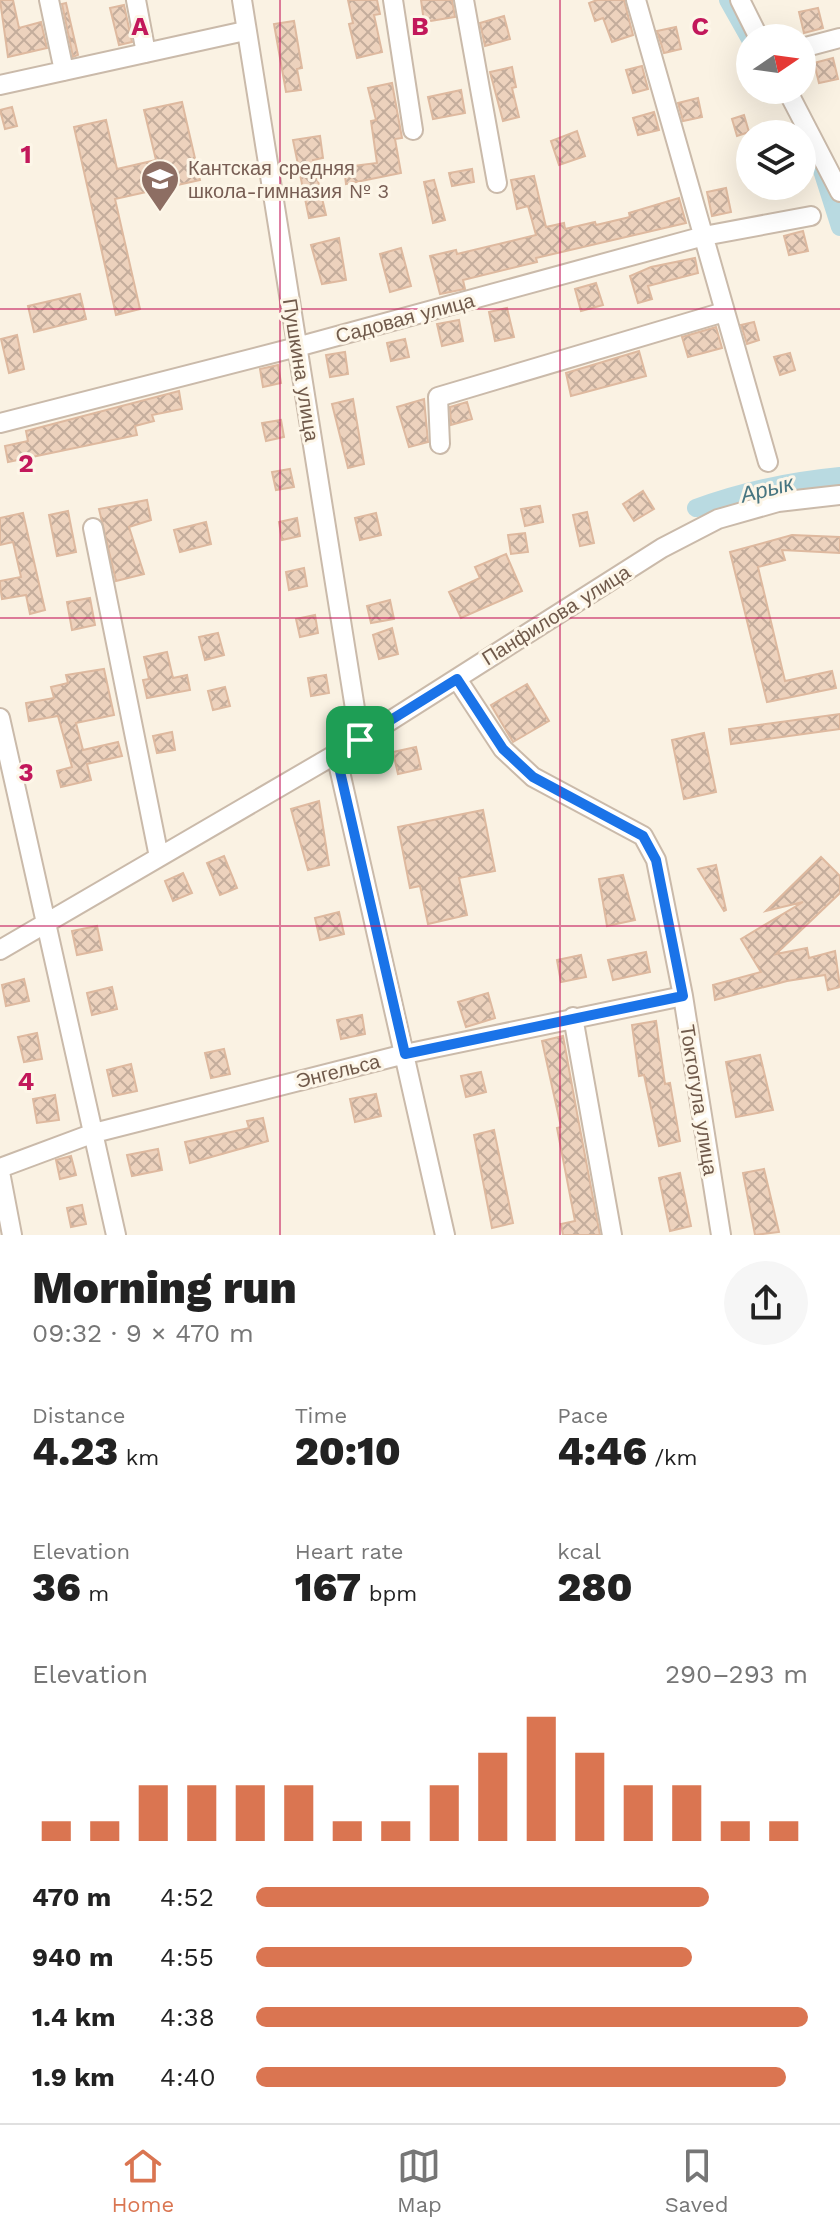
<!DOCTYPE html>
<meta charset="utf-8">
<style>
:root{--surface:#fff;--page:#f6f6f6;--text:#222;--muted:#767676;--line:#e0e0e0;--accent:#da7551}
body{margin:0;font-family:"Work Sans",sans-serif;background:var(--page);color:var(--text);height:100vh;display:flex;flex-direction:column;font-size:30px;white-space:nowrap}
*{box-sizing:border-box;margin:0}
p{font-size:26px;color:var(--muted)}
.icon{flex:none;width:44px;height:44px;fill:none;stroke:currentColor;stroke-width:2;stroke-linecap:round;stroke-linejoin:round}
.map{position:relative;height:1235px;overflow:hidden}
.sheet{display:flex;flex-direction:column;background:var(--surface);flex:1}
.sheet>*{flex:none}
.needle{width:52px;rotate:77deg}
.buttons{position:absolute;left:736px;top:24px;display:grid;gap:16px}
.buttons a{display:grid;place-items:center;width:80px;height:80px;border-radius:50%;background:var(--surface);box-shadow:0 8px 32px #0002;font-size:40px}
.pin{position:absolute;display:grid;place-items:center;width:68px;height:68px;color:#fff;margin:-34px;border-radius:16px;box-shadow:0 4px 12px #0006}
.round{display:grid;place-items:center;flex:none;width:84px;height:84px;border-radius:42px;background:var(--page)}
.summary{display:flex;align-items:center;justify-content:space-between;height:136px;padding:0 32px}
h1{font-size:44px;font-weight:800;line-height:60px}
.figures{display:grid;grid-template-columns:repeat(3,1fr);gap:12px;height:136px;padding:8px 32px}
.figures div{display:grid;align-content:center}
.figures b{font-size:40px;font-weight:800}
.figures small{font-size:22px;font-weight:400}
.figures p{font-size:22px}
.chart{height:224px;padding:16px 32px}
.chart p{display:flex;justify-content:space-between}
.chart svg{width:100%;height:144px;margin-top:8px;stroke:var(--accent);stroke-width:6}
ul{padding:0 32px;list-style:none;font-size:26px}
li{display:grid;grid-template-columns:128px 96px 1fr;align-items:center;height:60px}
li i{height:20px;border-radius:10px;background:var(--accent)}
.tabs{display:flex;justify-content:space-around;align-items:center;height:112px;border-top:2px solid var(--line);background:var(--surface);font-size:22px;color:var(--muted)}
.tabs a{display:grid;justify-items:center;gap:4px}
.tabs .current{color:var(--accent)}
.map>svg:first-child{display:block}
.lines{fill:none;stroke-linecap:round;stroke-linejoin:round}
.canal{stroke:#b9dae1;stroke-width:18}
.building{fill:url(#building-cross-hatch);stroke:#deb99f;stroke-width:2}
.minor-casing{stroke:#cabaaa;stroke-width:22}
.minor{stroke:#fff;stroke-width:18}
.route-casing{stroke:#fff;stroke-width:16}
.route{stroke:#1a73e8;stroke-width:10}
.grid{fill:none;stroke:#c2185b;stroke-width:2;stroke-opacity:0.55}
.labels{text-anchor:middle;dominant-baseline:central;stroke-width:6;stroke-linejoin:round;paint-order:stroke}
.education-label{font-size:20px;fill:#785e54;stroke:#fdf6e8;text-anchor:start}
.street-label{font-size:20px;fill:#705a4b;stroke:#fdf6e8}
.water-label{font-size:22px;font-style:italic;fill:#477581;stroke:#fdf6e8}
.grid-label{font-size:26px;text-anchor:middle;font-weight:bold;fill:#c2185b;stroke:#fdf6e8;stroke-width:6;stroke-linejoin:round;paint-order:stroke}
</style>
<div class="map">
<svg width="840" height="1235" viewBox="0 0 840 1235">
<defs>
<pattern id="building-cross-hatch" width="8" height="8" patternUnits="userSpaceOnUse" patternTransform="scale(2)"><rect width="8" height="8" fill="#edd2bd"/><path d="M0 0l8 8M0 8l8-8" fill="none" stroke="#c4ad9c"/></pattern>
</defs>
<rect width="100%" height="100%" fill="#faf2e3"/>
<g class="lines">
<path class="canal" d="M728,0L750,39
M819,161L840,227
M696,508C744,490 789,481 840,476"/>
</g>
<path class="building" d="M0,0H13L19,28L41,22L47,48L8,57Z
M348,0H377L380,14L374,15L382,52L357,58L349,24L353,23Z
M421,0H452L455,17L424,22Z
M597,0H624L633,35L612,42L603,18L595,21L589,3Z
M66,3L78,55L73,57L62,4Z
M124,5L132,42L119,45L110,8Z
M818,8L823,28L804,33L799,12Z
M504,16L510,39L485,46L480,23Z
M294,21L302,68L297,69L301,90L286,92L274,24Z
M676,27L681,49L664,53L657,31Z
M833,58L838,79L819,83L814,63Z
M642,66L648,89L633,93L626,70Z
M512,67L516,87L512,88L519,117L503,121L490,72Z
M392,83L402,138L395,139L401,173L346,184L344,167L377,163L371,121L376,120L368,88Z
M461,90L465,113L433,119L428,97Z
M698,98L702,117L683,121L678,103Z
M182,102L200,180L115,199L140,309L116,315L74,127L106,120L117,169L156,160L144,110Z
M12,107L17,126L5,129L0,110Z
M654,112L659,130L638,135L633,118Z
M744,115L749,132L737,136L732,119Z
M577,131L585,156L559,165L551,141Z
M320,136L323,158L313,160L326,215L309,218L293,140Z
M472,169L474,182L452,186L449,173Z
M534,176L546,227L564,223L565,229L595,222L596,225L630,217L629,213L679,198L686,223L536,258L537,262L463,280L465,289L440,294L430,256L456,250L457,254L536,235L528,206L517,209L511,180Z
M434,180L445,220L433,223L424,182Z
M726,188L731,212L712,216L707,192Z
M803,231L808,251L789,255L784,236Z
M339,238L346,280L322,284L311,245Z
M401,248L411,286L390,292L380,254Z
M695,258L698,273L648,286L652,299L638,303L630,276L651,267Z
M596,283L603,305L581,311L575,289Z
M80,294L86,319L34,332L28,306Z
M507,308L514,337L495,341L489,312Z
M459,320L463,341L442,346L437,324Z
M754,322L759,340L747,344L741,325Z
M716,327L722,348L688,357L682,337Z
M17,335L24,369L9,373L1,339Z
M405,339L409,357L391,361L387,343Z
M639,351L646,376L571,396L566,373Z
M345,352L348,374L330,377L326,355Z
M790,353L795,370L780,375L774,357Z
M278,365L281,383L263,387L260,369Z
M179,391L182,409L152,415L154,421L135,426L137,435L8,462L5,446L28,441L26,431Z
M353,399L364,464L348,468L332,404Z
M424,399L428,442L409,447L397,407Z
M467,402L472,419L451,425L450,407Z
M281,420L284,437L266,441L262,423Z
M290,469L294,487L276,490L272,472Z
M643,491L654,509L634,521L623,504Z
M147,500L151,520L129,527L144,574L116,581L99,509Z
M540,506L543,522L525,526L521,509Z
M68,511L76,552L57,556L49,515Z
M587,512L594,543L580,546L573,515Z
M23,513L45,610L30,614L26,595L2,599L0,585V581L21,577L13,542L0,545V518Z
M376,513L381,535L360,540L355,518Z
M297,518L300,536L282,540L279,522Z
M206,522L211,544L180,552L174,530Z
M525,533L528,552L511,554L508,535Z
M792,535L840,537V553L782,550L785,560L758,567L785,681L832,671L836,688L767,702L730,552Z
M506,554L522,591L461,618L449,592L480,578L475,567Z
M304,568L307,586L289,590L286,572Z
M90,598L95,625L72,630L67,602Z
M390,600L394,619L371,623L367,606Z
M315,615L318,633L300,637L296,619Z
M392,628L398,654L379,659L373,635Z
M218,633L224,655L205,660L199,637Z
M167,652L173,678L187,675L190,690L147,698L143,680L149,679L144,657Z
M104,669L114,715L76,723L83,750L118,742L122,756L87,764L91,780L61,787L57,771L72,767L58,716L29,721L26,703L54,698L51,687L68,683L66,675Z
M326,675L329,693L311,696L308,678Z
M527,684L549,721L513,742L491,705Z
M225,687L230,706L213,710L208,691Z
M840,714V729L731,744L729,729Z
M172,732L175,750L157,753L153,736Z
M704,733L716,792L684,799L672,740Z
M416,747L421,769L398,774L393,752Z
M319,801L329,865L308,870L291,809Z
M483,810L495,871L459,878L467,915L428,924L420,886L410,888L398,827Z
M224,856L237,888L220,895L207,863Z
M821,857L840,876V893L776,954L807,948L809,958L835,951L840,987L828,990L825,975L787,981L715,1000L713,985L761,972L741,939L803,902L766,911Z
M716,865L726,910L724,911L698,869Z
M183,873L192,893L173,901L165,881Z
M623,875L635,920L607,926L599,879Z
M339,912L344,934L320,940L315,918Z
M97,926L102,950L77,955L72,931Z
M646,952L650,972L613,980L608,960Z
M581,955L586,977L561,982L557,960Z
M24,979L29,1001L6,1006L2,985Z
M112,987L117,1009L92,1015L87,993Z
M488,993L495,1018L466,1027L458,1002Z
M362,1015L365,1034L341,1039L337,1020Z
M656,1021L665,1084L670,1083L680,1141L659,1146L644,1075L639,1076L632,1025Z
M37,1033L42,1059L24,1062L18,1037Z
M563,1036L577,1113L600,1235H563L561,1224L575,1221L557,1128L561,1127L542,1041Z
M224,1049L230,1074L211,1078L205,1053Z
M760,1055L773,1110L736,1117L726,1062Z
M131,1064L137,1091L113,1096L107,1070Z
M481,1072L486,1092L466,1097L461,1076Z
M376,1094L381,1116L355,1122L350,1099Z
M55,1095L59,1120L37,1123L33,1099Z
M263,1118L268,1141L190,1163L185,1142L249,1128L247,1121Z
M494,1130L513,1223L492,1228L474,1135Z
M158,1149L162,1170L132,1176L127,1155Z
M71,1156L76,1175L60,1179L56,1160Z
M764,1169L779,1232L755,1235L743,1173Z
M680,1173L691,1226L670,1231L659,1178Z
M82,1205L86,1224L71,1227L67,1208Z"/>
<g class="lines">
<g class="minor-casing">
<path id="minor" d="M49,0L64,71
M136,0L146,53
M242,0L360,740
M393,0L413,130
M464,0L497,183
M636,0L768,462
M740,0L759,38
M802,48L840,38
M0,85L245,31
M787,90L840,192
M0,423L297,347L704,236L811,216
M440,444L438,397L724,312
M93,528L159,857
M457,679L503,749L533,777L643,836L656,860L683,996L721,1235
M0,718L116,1235
M336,754L445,1235
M0,950L360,740L662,548L718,519L778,502L840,495
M573,1017L612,1235
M0,1168L94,1133L405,1054L683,996
M0,1172L12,1235"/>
</g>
<use href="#minor" class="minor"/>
</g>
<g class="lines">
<g class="route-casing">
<path id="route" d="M457,679L503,749L533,777L643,836L656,860L683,996L405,1054L336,754Z"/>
</g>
<use href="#route" class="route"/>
</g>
<path class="grid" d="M280,0V1235M560,0V1235M0,309H840M0,618H840M0,926H840"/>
<defs>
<g id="school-pin" transform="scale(2)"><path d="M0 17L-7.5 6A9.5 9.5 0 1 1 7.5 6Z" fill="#8d6e63" stroke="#fdf6e8"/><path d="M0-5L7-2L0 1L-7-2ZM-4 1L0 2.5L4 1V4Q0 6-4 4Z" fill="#fff"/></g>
</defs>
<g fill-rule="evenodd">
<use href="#school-pin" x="160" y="179"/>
</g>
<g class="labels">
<g class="education-label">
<text x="188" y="168">Кантская средняя<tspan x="188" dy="23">школа-гимназия № 3</tspan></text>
</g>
<g class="street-label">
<text transform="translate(405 318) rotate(-15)">Садовая улица</text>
<text transform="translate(301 370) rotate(81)">Пушкина улица</text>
<text transform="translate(556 615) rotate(-32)">Панфилова улица</text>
<text transform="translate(338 1071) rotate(-14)">Энгельса</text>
<text transform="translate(699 1100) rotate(81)">Токтогула улица</text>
</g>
<g class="water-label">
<text transform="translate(767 489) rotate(-14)">Арык</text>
</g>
</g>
<g class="grid-label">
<text x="140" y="35">A</text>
<text x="420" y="35">B</text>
<text x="700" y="35">C</text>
<text x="26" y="163">1</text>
<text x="26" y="472">2</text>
<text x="26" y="781">3</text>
<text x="26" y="1090">4</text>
</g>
</svg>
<div class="buttons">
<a><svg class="needle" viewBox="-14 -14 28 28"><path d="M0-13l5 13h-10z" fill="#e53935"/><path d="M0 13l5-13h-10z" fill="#767676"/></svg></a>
<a><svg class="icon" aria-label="layers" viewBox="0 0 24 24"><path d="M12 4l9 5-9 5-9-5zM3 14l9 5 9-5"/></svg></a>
</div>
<div class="pin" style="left:360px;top:740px;background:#1e9e55"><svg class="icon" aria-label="arrive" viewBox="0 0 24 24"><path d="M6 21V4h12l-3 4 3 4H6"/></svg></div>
</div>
<section class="sheet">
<div class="summary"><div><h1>Morning run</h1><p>09:32 · 9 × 470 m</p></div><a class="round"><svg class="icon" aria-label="share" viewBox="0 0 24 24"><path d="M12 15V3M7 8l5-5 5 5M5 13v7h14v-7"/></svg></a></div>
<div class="figures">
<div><p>Distance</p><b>4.23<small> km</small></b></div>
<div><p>Time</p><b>20:10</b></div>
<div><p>Pace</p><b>4:46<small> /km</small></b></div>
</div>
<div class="figures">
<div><p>Elevation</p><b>36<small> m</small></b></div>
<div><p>Heart rate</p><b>167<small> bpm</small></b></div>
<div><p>kcal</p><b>280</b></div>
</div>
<div class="chart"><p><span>Elevation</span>290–293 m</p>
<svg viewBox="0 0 160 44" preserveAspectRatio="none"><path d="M5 44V38M15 44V38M25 44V27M35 44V27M45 44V27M55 44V27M65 44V38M75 44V38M85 44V27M95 44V17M105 44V6M115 44V17M125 44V27M135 44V27M145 44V38M155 44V38"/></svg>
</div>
<ul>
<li><b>470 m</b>4:52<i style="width:82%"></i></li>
<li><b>940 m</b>4:55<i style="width:79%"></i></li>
<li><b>1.4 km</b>4:38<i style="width:100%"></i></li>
<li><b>1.9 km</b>4:40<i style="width:96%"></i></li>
</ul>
</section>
<nav class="tabs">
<a class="current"><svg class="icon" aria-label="home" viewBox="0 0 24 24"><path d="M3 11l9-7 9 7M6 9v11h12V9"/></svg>Home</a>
<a><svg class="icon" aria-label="map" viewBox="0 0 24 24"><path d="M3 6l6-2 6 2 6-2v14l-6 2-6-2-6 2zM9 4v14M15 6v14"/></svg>Map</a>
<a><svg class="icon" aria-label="saved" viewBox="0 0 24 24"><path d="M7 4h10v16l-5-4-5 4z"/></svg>Saved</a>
</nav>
